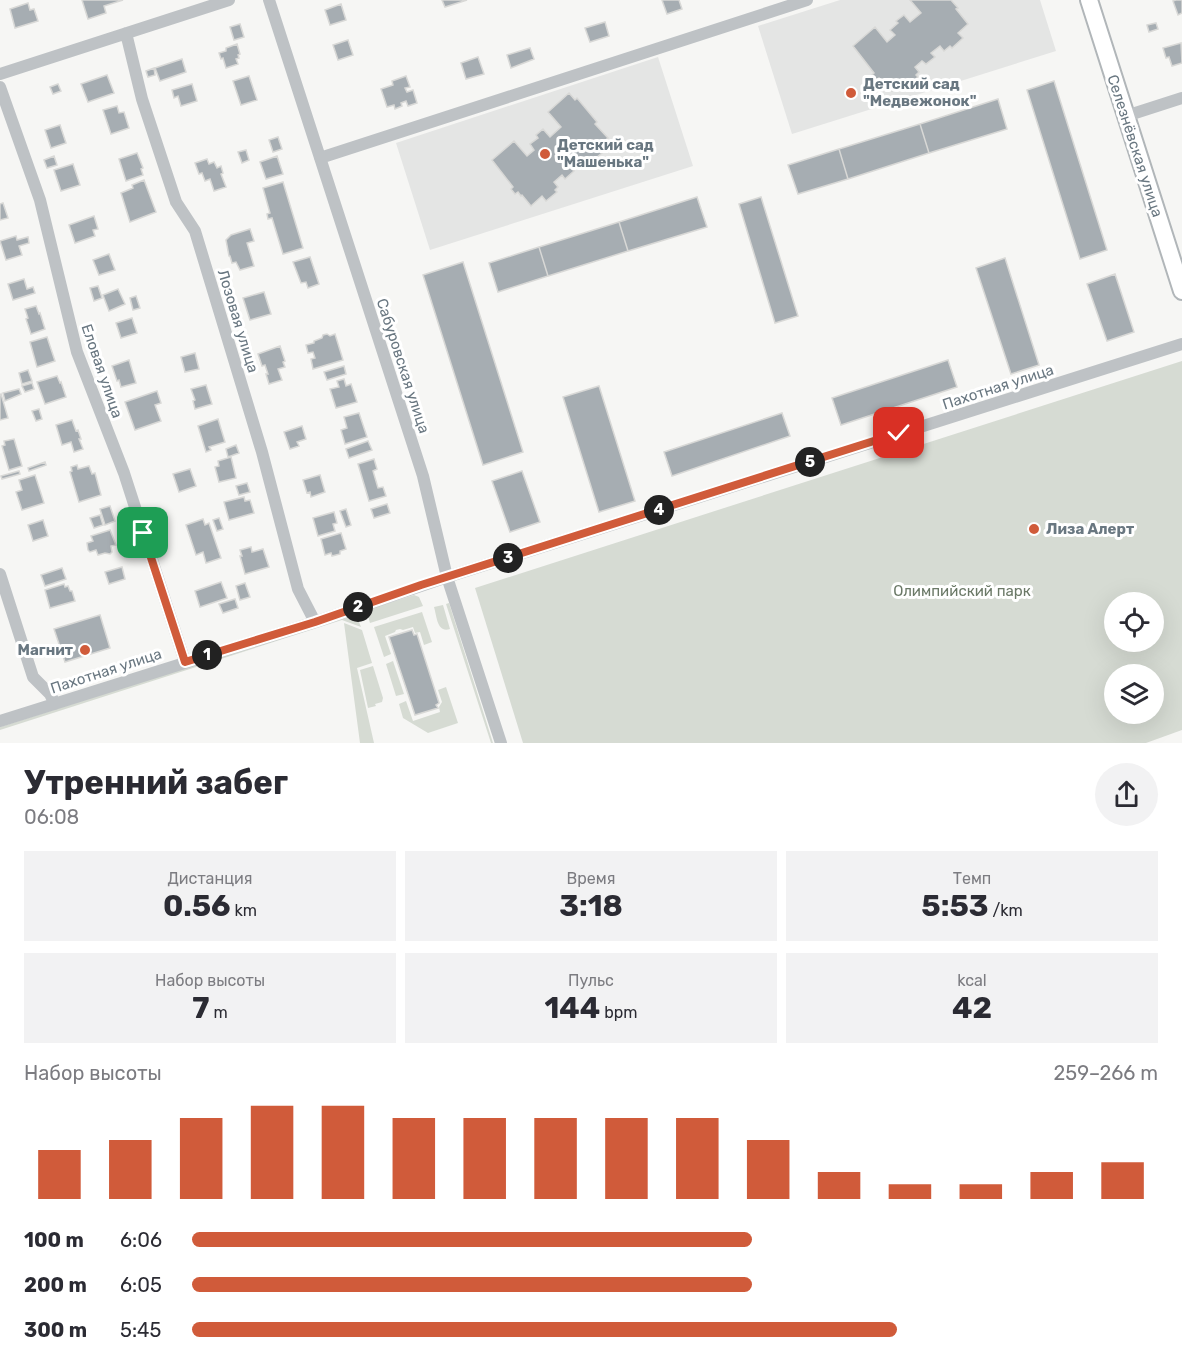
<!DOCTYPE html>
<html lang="ru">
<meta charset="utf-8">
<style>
:root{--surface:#fff;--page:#f2f2f3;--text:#2b2b33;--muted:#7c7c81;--accent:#d05b3a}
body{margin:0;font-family:Rubik,sans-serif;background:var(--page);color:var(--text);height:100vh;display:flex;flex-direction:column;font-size:22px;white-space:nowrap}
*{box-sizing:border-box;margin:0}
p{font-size:20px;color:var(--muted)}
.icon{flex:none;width:33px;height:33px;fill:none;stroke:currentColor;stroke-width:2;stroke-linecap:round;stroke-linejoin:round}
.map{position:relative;height:743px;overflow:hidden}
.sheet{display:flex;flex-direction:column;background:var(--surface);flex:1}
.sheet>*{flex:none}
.controls{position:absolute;left:1104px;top:592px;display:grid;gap:12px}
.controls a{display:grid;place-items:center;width:60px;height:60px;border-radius:50%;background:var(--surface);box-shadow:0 6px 24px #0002;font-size:30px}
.pin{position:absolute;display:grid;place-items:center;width:51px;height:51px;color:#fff;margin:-26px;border-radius:12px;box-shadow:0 3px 9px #0006}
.km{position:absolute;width:30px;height:30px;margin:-15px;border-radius:50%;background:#222;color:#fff;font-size:16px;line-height:30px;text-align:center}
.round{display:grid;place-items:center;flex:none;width:63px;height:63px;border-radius:32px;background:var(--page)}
.head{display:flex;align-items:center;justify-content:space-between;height:102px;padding:0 24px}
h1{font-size:33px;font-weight:700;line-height:45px}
.stats{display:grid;grid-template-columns:repeat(3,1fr);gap:9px;height:102px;padding:6px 24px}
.stats div{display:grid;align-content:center;border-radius:0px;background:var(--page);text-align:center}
.stats b{font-size:30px;font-weight:700}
.stats small{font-size:16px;font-weight:400}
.stats p{font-size:16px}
.chart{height:168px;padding:12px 24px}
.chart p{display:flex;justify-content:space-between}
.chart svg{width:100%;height:108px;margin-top:6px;stroke:var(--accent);stroke-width:6}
ul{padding:0 24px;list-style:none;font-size:20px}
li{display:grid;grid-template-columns:96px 72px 1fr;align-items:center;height:45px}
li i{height:15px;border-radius:8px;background:var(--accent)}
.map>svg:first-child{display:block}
.built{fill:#e4e5e4}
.green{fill:#d6dbd3;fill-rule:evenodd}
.building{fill:#a6adb2;stroke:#d8d8d6;stroke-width:1.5}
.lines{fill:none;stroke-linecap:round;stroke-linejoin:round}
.secondary-casing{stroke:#b1b6b9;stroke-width:20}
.street{stroke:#bec2c5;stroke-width:12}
.secondary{stroke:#fff;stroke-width:16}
.route-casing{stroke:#fff;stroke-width:12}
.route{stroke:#d05b3a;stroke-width:8}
.poi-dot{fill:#d05b3a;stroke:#fff;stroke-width:2}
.labels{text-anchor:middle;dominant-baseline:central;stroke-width:6;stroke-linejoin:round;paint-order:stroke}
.poi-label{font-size:15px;font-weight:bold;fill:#697781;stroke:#fff;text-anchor:start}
.street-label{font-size:15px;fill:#697781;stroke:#fff}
.park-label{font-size:15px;fill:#6b7967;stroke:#fff}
</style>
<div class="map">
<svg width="1182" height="743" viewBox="0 0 1182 743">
<rect width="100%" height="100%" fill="#f6f6f4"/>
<path class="built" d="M840,0H1040L1056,51L792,134L758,26Z
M658,57L693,166L430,250L396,143Z"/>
<path class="green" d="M1182,361V730L1146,743H523L475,588ZM1114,603H1154V642H1114ZM1114,675H1154V714H1114Z
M414,595L419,597L423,606L370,623C368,617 368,613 373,608Z
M449,603L493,743H491L446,604Z
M443,605L450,629C437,633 437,617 434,607Z
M422,612L432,642L424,645L420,632L415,633L413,627L403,630L400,629L396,630L395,632L385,636L391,654L384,657L374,627Z
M351,615L357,617L361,627L342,620L0,730V727Z
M344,623L362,630L372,663L357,668L374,743H360Z
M393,661L404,694L396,696L386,664Z
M373,666L383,698L382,702L375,704L376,706L368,708L360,670Z
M446,687L458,723L428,733L403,718L399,704L406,701L413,721L440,712L439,707L442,702L438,690Z"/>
<path class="building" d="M82,0H123L104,6L106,13L88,19Z
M442,0H467L445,7Z
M662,0H679L682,9L667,14Z
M910,0H951L958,8L956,9L968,24L958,33L963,38L952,48L950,46L944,51L940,46L931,53L935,57L926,64L922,61L915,67L919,72L916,75L918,77L907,87L903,82L892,91L883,80L881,81L879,78L876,80L872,75L874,73L853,46L875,27L887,42L895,35L890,30L898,23L896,21L904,15L910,22L921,13Z
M1176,0H1182V13L1178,15L1173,1Z
M28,3L30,10L34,9L38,21L15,28L10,9Z
M341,4L346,20L330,25L325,10Z
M605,22L609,36L590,42L585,28Z
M1156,23L1158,29L1149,32L1147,25Z
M240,24L244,37L234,40L230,27Z
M348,40L353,55L338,60L333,45Z
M1181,43L1182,63L1172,66L1169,57L1166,58L1163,48Z
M237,44L240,54L238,55L239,58L236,59L238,64L226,68L223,58L221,59L219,53L226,51V48Z
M530,48L534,59L511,68L507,55Z
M478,57L484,74L466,79L461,63Z
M182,59L186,72L160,81L155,68Z
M154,68L155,75L148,77L146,71Z
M107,75L114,93L88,102L81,84Z
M249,76L257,100L241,105L233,81Z
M406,76L410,87L405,88L407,92L413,90L417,103L408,106L406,101L401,103L402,106L395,109L394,105L387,107L381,89L393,85L392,81Z
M1054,81L1107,250L1080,259L1027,90Z
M58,84L61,91L53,94L50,87Z
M192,84L197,101L181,106L178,96L174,98L172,90Z
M569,93L575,100L577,98L597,122L595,124L608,138L597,147L602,153L591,162L589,160L583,166L579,160L571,168L574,171L565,179L562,175L554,182L558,187L555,190L557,192L546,201L542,196L531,206L522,195L521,196L518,192L515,194L511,189L513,187L492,160L514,141L527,156L534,150L530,144L538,138L536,135L543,129L550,137L561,127L548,112Z
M998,99L1007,129L929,153L920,124Z
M117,106L119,113L124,112L129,128L111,134L103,110Z
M920,124L929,153L848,179L839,149Z
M60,125L66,143L51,148L45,130Z
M278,137L282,149L273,152L269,140Z
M839,149L848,179L798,194L788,165Z
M246,150L249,160L242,163L238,152Z
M137,153L143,168L141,169L143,175L126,181L119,159Z
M54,156L57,165L47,168L44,160Z
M277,156L283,174L266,179L260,162Z
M207,159L209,164L214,162L217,168L221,166L223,173L221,174L226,187L214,191L210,179L205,181L202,173L199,174L195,163Z
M73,164L80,185L61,191L54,170Z
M144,180L156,212L130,222L121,193L133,188L132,185Z
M283,182L303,248L283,254L272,218L268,219L267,214L270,213L263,188Z
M697,197L707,227L628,251L619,222Z
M761,197L798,316L775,323L739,204Z
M3,203L8,218L0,220V204Z
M94,216L98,229L93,230L95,236L75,243L69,225Z
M619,222L628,251L548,276L539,247Z
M250,229L254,241L247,243L254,266L240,270L236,262L232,263L230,256H229L226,240L231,235Z
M16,236L17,240L28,237L29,243L19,246L22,255L6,260L0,241Z
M539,247L548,276L498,292L489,263Z
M109,254L115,270L99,275L93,260Z
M310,257L319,284L308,288L306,282L301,283L293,262Z
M1005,258L1039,365L1011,374L976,268Z
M463,262L523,452L483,465L423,275Z
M1115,274L1134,332L1107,341L1087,284Z
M24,279L27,289L33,287L35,293L13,300L8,284Z
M98,286L102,298L94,301L90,288Z
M118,289L125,304L109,311L103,295Z
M264,292L271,314L250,320L243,298Z
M136,296L140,308L133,310L130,298Z
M36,306L39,314L40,313L45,329L31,334L26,319L28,318L25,309Z
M132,318L137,333L121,338L116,323Z
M327,334L330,336L335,334L343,360L313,369L311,359L315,358L313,352L308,353L306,345L314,343V341L322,338L323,335Z
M47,337L55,361L37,367L30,342Z
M280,346L285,361L283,362L285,367L278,369L282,380L269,384L266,374H268L265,365L262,366L258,354Z
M195,353L199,369L185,372L181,357Z
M129,360L136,383L121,387L119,380L117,381L112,366Z
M948,360L957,387L841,425L832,398Z
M344,366L346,374L327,380L324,372Z
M28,370L32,381L22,384L19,373Z
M57,376L60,383L61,382L66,397L45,404L37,382Z
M344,379L346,386L351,384L357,402L336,408L330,389L339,387L337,381Z
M32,383L34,389L25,392L22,386Z
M206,385L212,404L195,409L193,401L195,400L191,389Z
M599,386L635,501L599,512L563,397Z
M19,389L21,394L5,401L3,393Z
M157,391L161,403L155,405L161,421L135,430L125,402Z
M1,394L8,418L0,420V395Z
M39,409L42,419L36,421L32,411Z
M359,413L367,437L345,444L341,430L347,428L344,417Z
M782,413L790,436L672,476L664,452Z
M218,419L225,442L209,447L211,450L206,452L198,426Z
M72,420L76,431L78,430L81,439H79L83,449L74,452L71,442L62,445L56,425Z
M302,426L306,439L297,442L299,446L290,449L284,432Z
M14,439L22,466L9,470L2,446L5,445L4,441Z
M368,441L372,450L349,458L346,449Z
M236,445L239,453L228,457L226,449Z
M231,457L236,478L219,482L215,467L219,466L218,461Z
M374,459L377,469L373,471L378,488L383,487L386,496L369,501L358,464Z
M45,462L46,465L29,471L28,468Z
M77,465L78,469L89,466L92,474L95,473L101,495L79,502L70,472L72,471L71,467Z
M190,469L196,486L179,492L173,474Z
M19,471L20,474L2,479L1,476Z
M522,471L540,522L510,532L492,481Z
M35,475L44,503L22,510L16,492L22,490L19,480Z
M320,475L325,492L311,497L310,492L307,493L303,480Z
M247,483L250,492L239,495L236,486Z
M244,497L245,501L250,500L254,513L229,520L224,502Z
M387,504L390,513L374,518L371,509Z
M110,506L115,521L105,525L100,509Z
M346,509L351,525L346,527L340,511Z
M334,512L337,523L333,524L335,531L318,536L313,518Z
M100,515L103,525L94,528L90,518Z
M219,518L223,529L217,531L213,520Z
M203,519L205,525L209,523L221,558L206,563L203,552L196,555L186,525Z
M43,520L48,536L33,541L28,525Z
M110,530L116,545L111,546L112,552L110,554L105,553L98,555L96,550L90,552L88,550L87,543L93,541L91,536Z
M341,533L346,549L340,551V554L332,556L331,553L325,555L321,539Z
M251,547L252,552L263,549L269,567L245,574L240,556H242L240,550Z
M122,567L125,579L109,584L105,572Z
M62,568L66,579L45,586L41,575Z
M221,582L227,598L200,607L195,591Z
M245,583L250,597L240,600L236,586Z
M64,584L65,587L68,586L70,591H72L75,601L50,608L45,590Z
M235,599L238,608L223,613L219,604Z
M100,615L110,648L65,662L54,629Z
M412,630L414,635L417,634L439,703L436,705L438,708L415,715L389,637Z"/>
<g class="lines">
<g class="secondary-casing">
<path id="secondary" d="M1089,0L1182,291"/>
</g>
<path class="street" d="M269,0L423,476L447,577L501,743
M126,33L142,99L176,202L195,231L262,452L298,589L315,622
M0,74L229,0
M0,87L40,200L77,352L124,473L185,662
M1126,116L1182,98
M320,158L807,0
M0,574L33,677L50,694L55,704
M0,721L315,622L447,577L1182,344"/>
<use href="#secondary" class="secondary"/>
</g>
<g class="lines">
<g class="route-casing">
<path id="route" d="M143,533L185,662L315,622L421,585L899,433"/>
</g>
<use href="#route" class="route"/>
</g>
<g class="poi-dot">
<circle cx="851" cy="93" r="6"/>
<circle cx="545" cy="154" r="6"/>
<circle cx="1034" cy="529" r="6"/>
<circle cx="85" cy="650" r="6"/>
</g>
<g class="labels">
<g class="poi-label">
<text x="863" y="84">Детский сад<tspan x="863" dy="17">"Медвежонок"</tspan></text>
<text x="557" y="145">Детский сад<tspan x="557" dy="17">"Машенька"</tspan></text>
<text x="1046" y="529">Лиза Алерт</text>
<text x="73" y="650" text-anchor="end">Магнит</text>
</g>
<g class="street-label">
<text transform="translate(1135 146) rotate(72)">Селезнёвская улица</text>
<text transform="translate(238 321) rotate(73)">Лозовая улица</text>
<text transform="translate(403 366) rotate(72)">Сабуровская улица</text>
<text transform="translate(102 371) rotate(71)">Еловая улица</text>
<text transform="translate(998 387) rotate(-18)">Пахотная улица</text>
<text transform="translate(106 671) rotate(-18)">Пахотная улица</text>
</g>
<g class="park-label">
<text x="962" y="591">Олимпийский парк</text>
</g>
</g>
</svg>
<div class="controls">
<a><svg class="icon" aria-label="locate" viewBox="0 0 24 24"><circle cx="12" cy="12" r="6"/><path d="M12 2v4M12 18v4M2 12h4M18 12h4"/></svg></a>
<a><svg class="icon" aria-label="layers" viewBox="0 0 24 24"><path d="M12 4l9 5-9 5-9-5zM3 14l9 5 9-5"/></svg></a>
</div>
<div class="pin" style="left:143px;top:533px;background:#1e9e55"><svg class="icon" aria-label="arrive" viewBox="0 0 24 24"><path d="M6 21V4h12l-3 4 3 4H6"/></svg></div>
<div class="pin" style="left:899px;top:433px;background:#d93025"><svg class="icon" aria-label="check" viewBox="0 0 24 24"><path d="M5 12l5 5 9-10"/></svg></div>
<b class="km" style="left:207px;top:655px">1</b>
<b class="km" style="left:358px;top:607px">2</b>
<b class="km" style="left:508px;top:558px">3</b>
<b class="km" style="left:659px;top:510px">4</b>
<b class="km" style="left:810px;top:462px">5</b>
</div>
<section class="sheet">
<div class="head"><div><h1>Утренний забег</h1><p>06:08</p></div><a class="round"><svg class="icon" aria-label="share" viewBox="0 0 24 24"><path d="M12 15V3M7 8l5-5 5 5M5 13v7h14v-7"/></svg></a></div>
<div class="stats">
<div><p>Дистанция</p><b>0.56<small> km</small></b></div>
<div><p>Время</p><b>3:18</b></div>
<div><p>Темп</p><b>5:53<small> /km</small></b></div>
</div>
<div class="stats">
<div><p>Набор высоты</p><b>7<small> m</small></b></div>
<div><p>Пульс</p><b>144<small> bpm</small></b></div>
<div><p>kcal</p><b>42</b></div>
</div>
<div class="chart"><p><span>Набор высоты</span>259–266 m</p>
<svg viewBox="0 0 160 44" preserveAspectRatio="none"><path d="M5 44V24M15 44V20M25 44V11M35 44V6M45 44V6M55 44V11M65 44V11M75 44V11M85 44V11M95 44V11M105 44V20M115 44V33M125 44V38M135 44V38M145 44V33M155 44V29"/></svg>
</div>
<ul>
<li><b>100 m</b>6:06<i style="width:58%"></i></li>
<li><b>200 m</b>6:05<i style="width:58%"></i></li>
<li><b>300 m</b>5:45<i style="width:73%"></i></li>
</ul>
</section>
